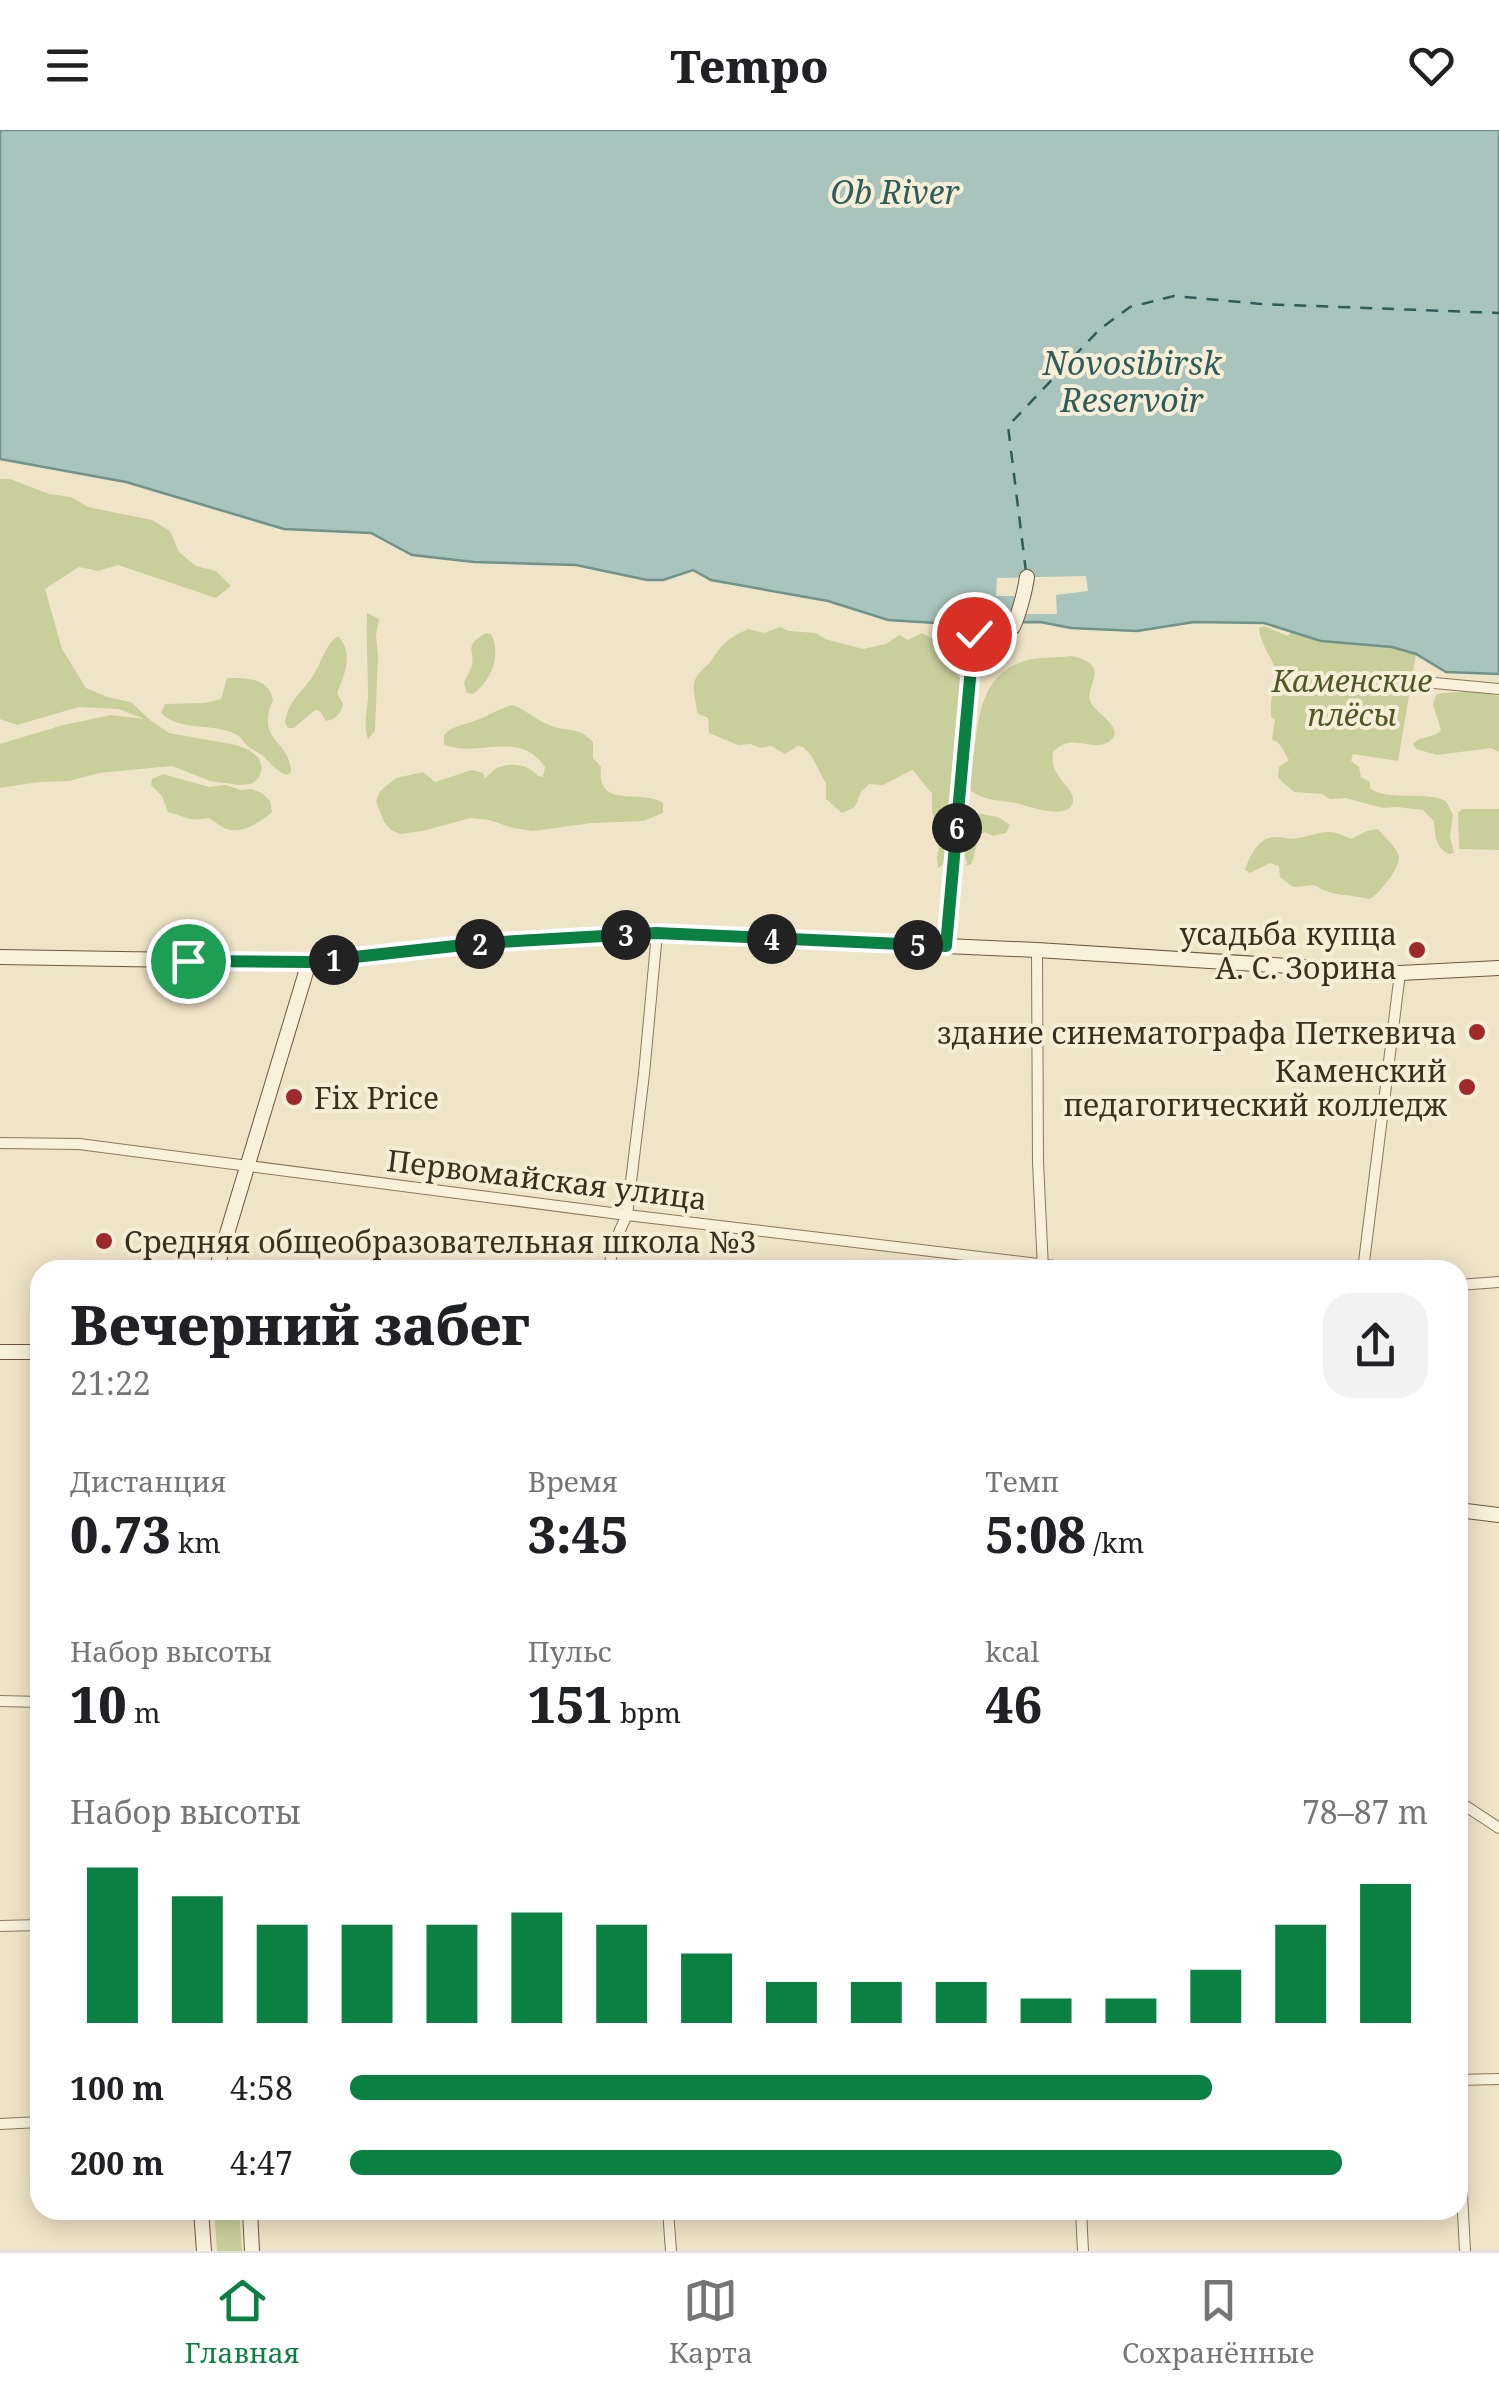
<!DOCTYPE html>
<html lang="ru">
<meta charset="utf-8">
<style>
:root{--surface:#fff;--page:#f2f2f2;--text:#202124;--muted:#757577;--line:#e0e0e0;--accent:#0b8043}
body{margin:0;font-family:"Noto Serif",serif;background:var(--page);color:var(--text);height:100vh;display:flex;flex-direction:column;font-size:38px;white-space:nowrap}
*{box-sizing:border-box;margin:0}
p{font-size:32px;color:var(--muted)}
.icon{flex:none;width:55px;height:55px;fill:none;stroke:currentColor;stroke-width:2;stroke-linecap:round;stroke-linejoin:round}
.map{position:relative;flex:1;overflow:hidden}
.panel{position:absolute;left:30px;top:1130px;width:1438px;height:960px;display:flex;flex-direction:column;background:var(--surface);border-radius:30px;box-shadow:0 5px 25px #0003}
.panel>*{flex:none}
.pin{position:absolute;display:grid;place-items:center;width:85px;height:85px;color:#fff;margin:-42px;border:5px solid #fff;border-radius:50%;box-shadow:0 2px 10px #0007}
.km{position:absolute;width:50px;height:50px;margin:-25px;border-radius:50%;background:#222;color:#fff;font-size:28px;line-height:50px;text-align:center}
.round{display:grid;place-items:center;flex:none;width:105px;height:105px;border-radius:30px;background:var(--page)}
.summary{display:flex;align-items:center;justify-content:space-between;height:170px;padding:0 40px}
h1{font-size:55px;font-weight:800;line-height:75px}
.figures{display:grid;grid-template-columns:repeat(3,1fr);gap:15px;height:170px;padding:10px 40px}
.figures div{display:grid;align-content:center}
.figures b{font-size:50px;font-weight:800}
.figures small{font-size:28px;font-weight:400}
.figures p{font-size:28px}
.chart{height:280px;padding:20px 40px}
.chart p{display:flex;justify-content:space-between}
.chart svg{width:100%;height:180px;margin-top:10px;stroke:var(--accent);stroke-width:6}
ul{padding:0 40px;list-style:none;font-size:32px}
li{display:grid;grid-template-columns:160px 120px 1fr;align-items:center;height:75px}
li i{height:25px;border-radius:12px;background:var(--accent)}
header{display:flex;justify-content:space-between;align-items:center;height:130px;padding:0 40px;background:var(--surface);font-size:45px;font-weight:800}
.menu{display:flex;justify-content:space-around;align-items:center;height:140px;border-top:2px solid var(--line);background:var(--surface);font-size:28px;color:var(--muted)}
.menu a{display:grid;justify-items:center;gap:5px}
.menu .on{color:var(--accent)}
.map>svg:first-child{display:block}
.green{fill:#c9cf9b}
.water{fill:#a9c4bc;stroke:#6f938a;stroke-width:2.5}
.pier{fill:#f0e4c8}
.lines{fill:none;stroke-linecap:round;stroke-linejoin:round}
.ferry{stroke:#2f5d5a;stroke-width:2.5;stroke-dasharray:12 10;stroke-linecap:butt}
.street-casing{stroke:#8d765c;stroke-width:12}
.secondary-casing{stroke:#6f573f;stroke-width:16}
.street{stroke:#faf1dc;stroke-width:10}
.secondary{stroke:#faf1dc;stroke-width:14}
.route-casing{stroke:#fff;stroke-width:20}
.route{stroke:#0b8043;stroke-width:12}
.poi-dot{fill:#9e2a2b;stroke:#f7eed8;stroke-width:4}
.labels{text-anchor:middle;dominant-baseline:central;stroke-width:8;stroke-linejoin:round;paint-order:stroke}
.park-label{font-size:30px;font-style:italic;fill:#4d5a26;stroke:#f7eed8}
.poi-label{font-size:30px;fill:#3d2e20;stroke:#f7eed8;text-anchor:end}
.street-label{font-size:30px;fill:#3d2e20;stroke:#f7eed8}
.water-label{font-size:32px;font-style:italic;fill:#2f5d5a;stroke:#f7eed8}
</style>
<header><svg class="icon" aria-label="menu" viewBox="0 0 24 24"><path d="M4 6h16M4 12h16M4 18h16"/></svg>Tempo<svg class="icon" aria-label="heart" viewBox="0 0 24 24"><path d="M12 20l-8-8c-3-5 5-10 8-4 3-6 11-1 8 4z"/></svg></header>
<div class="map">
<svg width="1499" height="2121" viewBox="0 0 1499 2121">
<rect width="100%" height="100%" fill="#f0e4c8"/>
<path class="green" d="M0,349H10L49,364L71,367L88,377L152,390L170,401L179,422L196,436L216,441L231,456L216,468L118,435L98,441L79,437L45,459L62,519L86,558L107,567L131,572L150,590L169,603L236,615L249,620L259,628L262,638L259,648L251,654L240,655L210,651L172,636L99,643L69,651L38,652L0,658V614L63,595L111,585L144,589L119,579L79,577L17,595L0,589Z
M367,483L379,489L376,505L378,526L375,601L368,609C363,596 367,582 368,568C368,539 366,511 367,483Z
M1264,496L1288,506L1290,502L1321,511L1392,517L1416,524L1398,631L1353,624L1351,631L1359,637L1361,647L1370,652V658C1388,672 1423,660 1446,671L1453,685L1450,706L1454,723L1449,724C1435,718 1435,704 1434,691L1423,680L1397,677L1382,678L1346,668L1330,669L1322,664L1294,662L1278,648L1279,637L1289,630C1283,622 1282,612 1272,610L1275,590L1271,587C1270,572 1272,560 1278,547C1274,530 1260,515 1259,498Z
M780,497L789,501L816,503L825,509L863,519L886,514L899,505L908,510L922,503C937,511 950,518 949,537L961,549L964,560L959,587L961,632L953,654L954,671L947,732L938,738L937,728L939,717L932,679V663C924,656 918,644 912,640L883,655L869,654L861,662L855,677L842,683L826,669V654L811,625L803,617L798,616L785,624L771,616L760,618L751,614L738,615L709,603L708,588L697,583C697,572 691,562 695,550C698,541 706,538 711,531C722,513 729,508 748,499L764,503Z
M486,503L491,504C502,525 491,551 473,564L467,563L464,553C466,548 469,543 471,538C477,521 461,517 486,503Z
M338,506C354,524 345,543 337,563L343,574C341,583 336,590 326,591L320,581L315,580L294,598H288L285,593C288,570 301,564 313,546C322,532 324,516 338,506Z
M1072,526C1115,536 1082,556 1091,573C1096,583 1125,598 1111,610C1094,625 1073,600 1053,622C1049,648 1074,656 1073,671C1071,692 1028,676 1016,673C999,670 986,671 971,661C969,643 974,624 976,606C981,568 991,538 1032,529C1045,527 1059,528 1072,526Z
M227,548C246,548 268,547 273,570C255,612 290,609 291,642L287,645C274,640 271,633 262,625C258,622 252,620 248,616C244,613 242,608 237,605C214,592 179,602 161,583L165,574L204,573L221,569Z
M1471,560L1499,566V622L1491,618L1437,625L1416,619L1413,614C1420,605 1434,609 1441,600L1433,575L1436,565C1444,561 1458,564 1471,560Z
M513,575C526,580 536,590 549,595C567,603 577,595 593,612V628L601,637C596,681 641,658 663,673V683L643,691L592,693L533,701L513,698L489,690L470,688L423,701L400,704L391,700L384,692L376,671L380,661L396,648L423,642L435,652L472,640L483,643L485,648C490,644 494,639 499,637C513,632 530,635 538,646L543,647L545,637C519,599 480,628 444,615V605C454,595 461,596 474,591C487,587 499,578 513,575Z
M163,644L209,657L226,655L241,660L251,659L262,663L270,671L272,682C261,692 239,706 224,698C218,695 214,691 209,688C186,692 188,687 168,682L162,666L151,655L152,649Z
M1462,679H1499V720L1459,719L1458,683Z
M976,683L998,687L1010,695L1006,703L993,706L985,702C975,706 977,723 971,734L966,736L967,732C960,718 966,699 971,684Z
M1378,699C1383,706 1398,718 1399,727C1400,738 1379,764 1370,769C1350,764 1332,767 1314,755L1293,757L1280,747L1279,736L1270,733L1250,743L1245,740C1250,726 1258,707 1276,707C1283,707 1289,710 1299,708C1322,703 1328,697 1351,709L1367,701Z
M214,2080H239L242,2121H217Z"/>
<path class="water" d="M0,0H1499V544L1446,542L1416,524L1392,517L1321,511L1264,493L1194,492L1137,501L1071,498L1040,492L936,493L888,490L828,471L711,450L693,440L663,450H647L576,435L474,432L412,425L371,403L284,399L126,352L0,329Z"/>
<path class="pier" d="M1086,446L1088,461L1056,465L1057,484H1018L1015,466H996L997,448Z"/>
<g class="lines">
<path class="ferry" d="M1026,442L1008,296L1100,199L1130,177L1174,166L1261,174L1499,183"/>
<g class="street-casing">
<path id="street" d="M1413,551L1499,559
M1037,820L1038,1032L1043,1139
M0,1013L79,1014L627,1085L1089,1140
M609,1140C611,1120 618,1103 627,1085L644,944L657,803
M1363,1140L1400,843
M1458,1155L1499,1152
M0,1571L40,1572
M1458,1671L1499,1698
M0,1796L40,1795
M1458,1950L1499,1949
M1458,1986L1465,2121
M0,1994L40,1992
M668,2080L671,2121
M1081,2080L1083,2121"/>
</g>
<g class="secondary-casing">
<path id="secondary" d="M946,817L974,504L1013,497C1019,484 1025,461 1027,447
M0,827L309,832L482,813L657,803L1037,820L1400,843L1499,838
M216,1140L309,832
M0,1222H40
M1458,1380L1499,1385
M201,2080L204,2121
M250,2080L252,2121"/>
</g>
<use href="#street" class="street"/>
<use href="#secondary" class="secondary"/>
</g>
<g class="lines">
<g class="route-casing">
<path id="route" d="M188,831L309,832L482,813L656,803L946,816L974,504"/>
</g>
<use href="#route" class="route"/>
</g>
<g class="poi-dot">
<circle cx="1417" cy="820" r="10"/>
<circle cx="1477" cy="902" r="10"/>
<circle cx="1467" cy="957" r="10"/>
<circle cx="294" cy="967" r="10"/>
<circle cx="104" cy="1111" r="10"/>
</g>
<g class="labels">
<g class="park-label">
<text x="1352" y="550">Каменские<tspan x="1352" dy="34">плёсы</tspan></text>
</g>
<g class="poi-label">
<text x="1397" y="803">усадьба купца<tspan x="1397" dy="34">А. С. Зорина</tspan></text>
<text x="1457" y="902">здание синематографа Петкевича</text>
<text x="1447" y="940">Каменский<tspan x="1447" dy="34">педагогический колледж</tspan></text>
<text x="314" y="967" text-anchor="start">Fix Price</text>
<text x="124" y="1111" text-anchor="start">Средняя общеобразовательная школа №3</text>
</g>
<g class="street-label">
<text transform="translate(547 1049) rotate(7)">Первомайская улица</text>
</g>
<g class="water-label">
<text x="895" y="61">Ob River</text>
<text x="1132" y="232">Novosibirsk<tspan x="1132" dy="37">Reservoir</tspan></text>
</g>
</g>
</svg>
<div class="pin" style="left:188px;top:831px;background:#1e9e55"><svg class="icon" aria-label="arrive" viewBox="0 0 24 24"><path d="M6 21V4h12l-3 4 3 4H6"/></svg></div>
<div class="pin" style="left:974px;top:504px;background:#d93025"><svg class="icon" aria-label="check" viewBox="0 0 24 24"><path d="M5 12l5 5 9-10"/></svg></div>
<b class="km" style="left:334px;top:830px">1</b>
<b class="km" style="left:480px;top:814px">2</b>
<b class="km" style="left:626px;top:805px">3</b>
<b class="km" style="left:772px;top:809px">4</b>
<b class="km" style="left:918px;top:815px">5</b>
<b class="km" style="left:957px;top:698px">6</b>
<section class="panel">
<div class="summary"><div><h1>Вечерний забег</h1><p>21:22</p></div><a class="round"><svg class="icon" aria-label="share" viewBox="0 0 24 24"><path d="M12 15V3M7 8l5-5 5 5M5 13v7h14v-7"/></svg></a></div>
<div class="figures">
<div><p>Дистанция</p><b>0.73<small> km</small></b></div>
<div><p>Время</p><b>3:45</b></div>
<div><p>Темп</p><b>5:08<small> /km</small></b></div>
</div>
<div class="figures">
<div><p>Набор высоты</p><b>10<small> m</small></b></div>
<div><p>Пульс</p><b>151<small> bpm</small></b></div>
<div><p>kcal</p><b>46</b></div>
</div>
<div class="chart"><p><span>Набор высоты</span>78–87 m</p>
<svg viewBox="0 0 160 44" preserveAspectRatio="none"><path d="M5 44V6M15 44V13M25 44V20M35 44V20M45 44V20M55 44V17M65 44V20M75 44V27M85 44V34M95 44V34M105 44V34M115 44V38M125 44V38M135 44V31M145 44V20M155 44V10"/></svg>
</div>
<ul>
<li><b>100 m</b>4:58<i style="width:80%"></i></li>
<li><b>200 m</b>4:47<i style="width:92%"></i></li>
</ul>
</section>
</div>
<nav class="menu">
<a class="on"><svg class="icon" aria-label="home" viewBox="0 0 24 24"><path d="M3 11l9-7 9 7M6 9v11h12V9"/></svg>Главная</a>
<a><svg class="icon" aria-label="map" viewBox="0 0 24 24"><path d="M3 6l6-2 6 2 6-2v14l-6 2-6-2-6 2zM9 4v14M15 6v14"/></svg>Карта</a>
<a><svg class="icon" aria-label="saved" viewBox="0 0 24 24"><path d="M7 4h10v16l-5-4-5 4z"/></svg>Сохранённые</a>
</nav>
